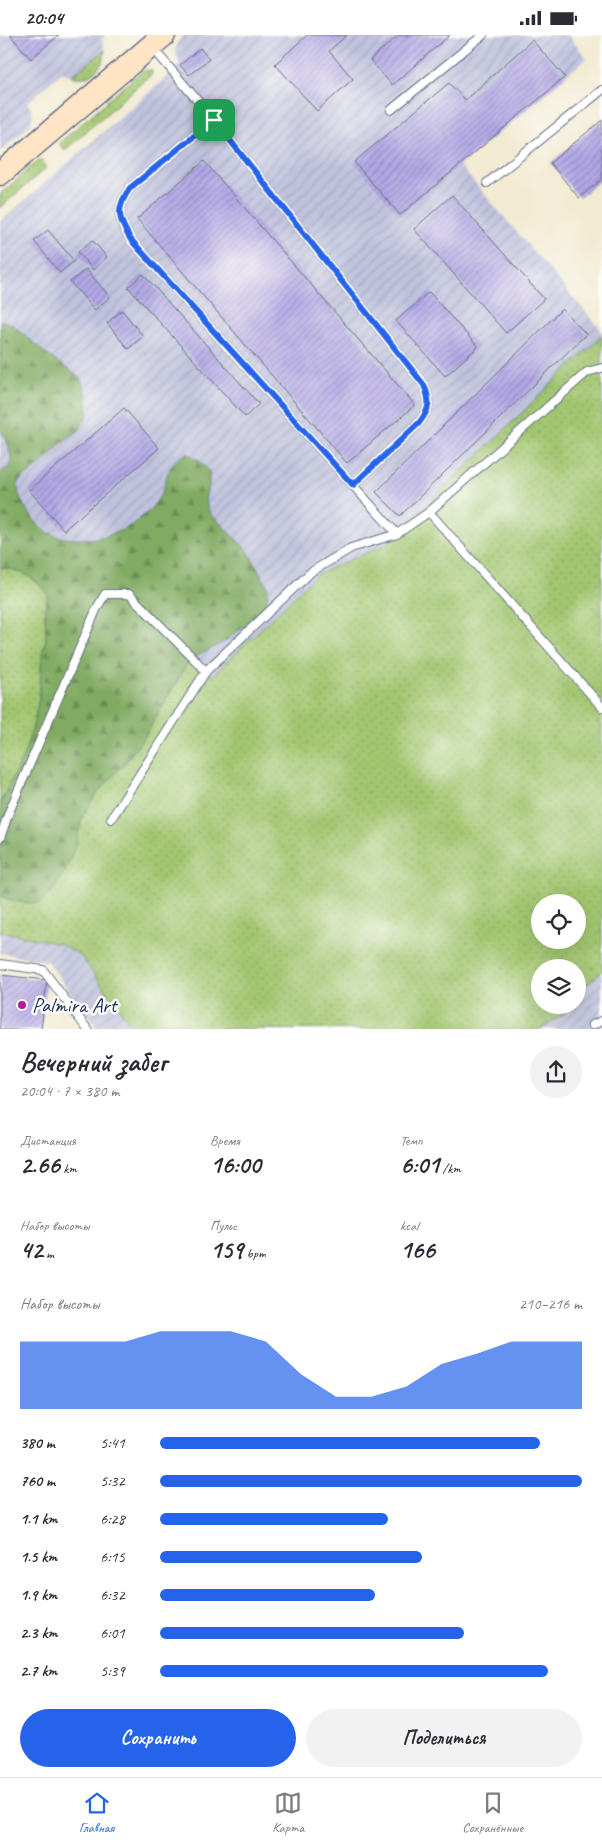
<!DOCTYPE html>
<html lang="ru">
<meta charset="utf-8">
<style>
:root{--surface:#fff;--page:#f2f2f3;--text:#2b2b33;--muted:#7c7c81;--line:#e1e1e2;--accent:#2563eb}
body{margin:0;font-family:Caveat,sans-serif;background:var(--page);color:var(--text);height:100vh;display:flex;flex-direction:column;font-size:19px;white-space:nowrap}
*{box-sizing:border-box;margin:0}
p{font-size:16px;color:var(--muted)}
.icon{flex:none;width:28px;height:28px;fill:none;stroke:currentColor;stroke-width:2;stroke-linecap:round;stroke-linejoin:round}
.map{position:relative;height:994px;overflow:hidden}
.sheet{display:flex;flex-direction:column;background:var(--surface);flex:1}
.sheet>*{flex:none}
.controls{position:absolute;left:531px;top:859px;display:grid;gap:10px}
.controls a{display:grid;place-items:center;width:55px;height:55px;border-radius:50%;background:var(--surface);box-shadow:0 5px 20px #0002;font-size:25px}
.pin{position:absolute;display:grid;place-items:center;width:42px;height:42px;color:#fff;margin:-21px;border-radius:10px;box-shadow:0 2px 8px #0006}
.round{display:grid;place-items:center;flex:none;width:52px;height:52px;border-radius:26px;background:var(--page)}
.head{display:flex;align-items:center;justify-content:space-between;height:85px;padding:0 20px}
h1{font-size:28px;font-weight:800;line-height:38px}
.figures{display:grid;grid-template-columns:repeat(3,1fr);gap:8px;height:85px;padding:5px 20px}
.figures div{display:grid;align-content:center}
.figures b{font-size:25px;font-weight:800}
.figures small{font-size:14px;font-weight:400}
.figures p{font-size:14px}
.chart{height:140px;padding:10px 20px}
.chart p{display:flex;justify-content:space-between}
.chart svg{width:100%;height:90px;margin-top:5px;fill:var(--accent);opacity:.7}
.button{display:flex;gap:10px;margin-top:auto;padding:10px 20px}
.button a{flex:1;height:58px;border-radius:30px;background:var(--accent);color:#fff;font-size:20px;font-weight:800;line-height:58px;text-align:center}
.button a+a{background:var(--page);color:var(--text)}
ul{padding:0 20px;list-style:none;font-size:16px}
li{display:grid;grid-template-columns:80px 60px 1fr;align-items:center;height:38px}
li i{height:12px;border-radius:6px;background:var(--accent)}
.status{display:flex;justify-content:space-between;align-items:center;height:35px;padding:0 25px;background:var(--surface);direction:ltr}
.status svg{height:14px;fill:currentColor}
.tabs{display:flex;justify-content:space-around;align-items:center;height:70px;border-top:1px solid var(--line);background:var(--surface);font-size:14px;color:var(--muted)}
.tabs a{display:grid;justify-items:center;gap:2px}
.tabs .selected{color:var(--accent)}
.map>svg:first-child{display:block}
.industrial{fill:url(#industrial-furrows);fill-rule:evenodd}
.grass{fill:url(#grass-dots);stroke:#5e7a66;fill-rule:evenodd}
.forest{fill:url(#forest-firs);stroke:#4e6d60}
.building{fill:url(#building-hatch)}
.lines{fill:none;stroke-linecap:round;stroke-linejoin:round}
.lane-casing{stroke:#667087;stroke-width:10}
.secondary-casing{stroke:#667087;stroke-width:25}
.lane{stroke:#fff;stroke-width:8}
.secondary{stroke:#ffe4c6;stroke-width:22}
.route-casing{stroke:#fff;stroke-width:10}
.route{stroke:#2563eb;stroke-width:6}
.poi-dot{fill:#b5179e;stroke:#fdfcf7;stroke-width:2}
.labels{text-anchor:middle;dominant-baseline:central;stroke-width:5;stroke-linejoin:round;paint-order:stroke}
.poi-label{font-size:21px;fill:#1b2f5e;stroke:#fdfcf7;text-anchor:start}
</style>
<div class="status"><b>20:04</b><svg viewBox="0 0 49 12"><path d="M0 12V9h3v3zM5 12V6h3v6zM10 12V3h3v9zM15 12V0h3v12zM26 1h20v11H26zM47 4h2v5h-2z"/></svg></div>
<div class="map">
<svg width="602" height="995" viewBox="0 0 602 995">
<defs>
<pattern id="industrial-furrows" width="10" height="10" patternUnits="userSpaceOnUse" patternTransform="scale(1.25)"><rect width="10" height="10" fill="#c0c2dd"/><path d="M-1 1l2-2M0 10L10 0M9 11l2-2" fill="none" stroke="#a4a7c0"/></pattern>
<pattern id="grass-dots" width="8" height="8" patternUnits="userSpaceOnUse" patternTransform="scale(1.25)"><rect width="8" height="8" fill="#a2c66f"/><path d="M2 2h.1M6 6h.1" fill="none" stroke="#8baa63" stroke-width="1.8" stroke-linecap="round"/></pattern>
<pattern id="forest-firs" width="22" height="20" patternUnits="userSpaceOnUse" patternTransform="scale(1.25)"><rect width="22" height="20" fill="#81ab62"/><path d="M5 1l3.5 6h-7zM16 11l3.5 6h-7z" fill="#698c54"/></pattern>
<pattern id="building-hatch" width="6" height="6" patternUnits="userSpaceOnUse" patternTransform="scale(1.25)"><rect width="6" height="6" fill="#b3a8e6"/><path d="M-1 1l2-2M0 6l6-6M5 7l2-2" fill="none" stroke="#9189be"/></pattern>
</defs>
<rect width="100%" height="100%" fill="#fdfcf7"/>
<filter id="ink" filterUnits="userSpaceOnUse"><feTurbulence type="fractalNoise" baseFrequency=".02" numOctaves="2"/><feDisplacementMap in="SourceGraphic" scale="10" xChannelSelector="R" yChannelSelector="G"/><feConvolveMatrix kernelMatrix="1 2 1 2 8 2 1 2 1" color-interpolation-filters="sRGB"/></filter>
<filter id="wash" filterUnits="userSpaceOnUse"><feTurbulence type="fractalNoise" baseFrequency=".0096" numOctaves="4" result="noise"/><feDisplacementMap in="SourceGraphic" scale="20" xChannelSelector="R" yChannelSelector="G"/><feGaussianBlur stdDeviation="1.12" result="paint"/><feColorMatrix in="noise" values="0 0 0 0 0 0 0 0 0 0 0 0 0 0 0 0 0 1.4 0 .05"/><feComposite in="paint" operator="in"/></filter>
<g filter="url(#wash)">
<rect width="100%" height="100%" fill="#f2ead2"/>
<path class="industrial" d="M0,0H106L102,4L105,17L104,26L99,32L91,40L83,43H76L62,37L27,68L33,77L31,89L0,117Z
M183,0H568L587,23L459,130L602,296V994H98L47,926L0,918V187L180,30L175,16L178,7ZM540,868H578V905H540ZM540,932H578V970H540Z"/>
<path class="grass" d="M105,15C105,32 89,47 72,41Z
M149,35H152V39L65,115L59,108L135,42L142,36Z
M40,124L47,132L0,173V159Z
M602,301V937L578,956V932H540V970H567L564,979L539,995L134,994L80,920L60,909L0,896V860C13,867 25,869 40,868L76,810L82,782L98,757L127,725L145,701L189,626L212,641L316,540L386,509ZM540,868H578V905H540Z
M0,533C21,534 35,543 48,559L45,574L46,604L42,619L39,663L33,692L24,720L0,768Z"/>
<path class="forest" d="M0,285L13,290L45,318L80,343L86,358L88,379L79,395L61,408L41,429L18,447C18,452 18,458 20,462C23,471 37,491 45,496C66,509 106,505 126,493C142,484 156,471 163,455C166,450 165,445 167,440C171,429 178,424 187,418L200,426L209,436V450L205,464L209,477L248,516L268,552L267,566L259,578L226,606L188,626L145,701L127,725L98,757L82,782L76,810L65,836L50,859L40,868C25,869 13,867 0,860V768L24,720L33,692L39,663L42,619L46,604L45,574L48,559C35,543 21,534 0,533V438L11,431C11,417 9,406 0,394Z"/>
<g id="blocks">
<path class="building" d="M10,0H59L31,24Z
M307,0H347L329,16L353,44L317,76L275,29Z
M399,0H450L392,50L370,25Z
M532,5L565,42L400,180L354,127L449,48L465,65Z
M200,13L209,24L189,40L180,30Z
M602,85V144L579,163L550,128Z
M204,126L415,370L347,428L137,184Z
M452,160L544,264L506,298L414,194Z
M48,195L74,226L60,238L34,206Z
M92,205L107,222L93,235L78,217Z
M86,234L110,262L95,275L70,247Z
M143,239L259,369L245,382L128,252Z
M429,257L478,312L445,341L396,286Z
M562,274L586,299L400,481L376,457Z
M122,275L143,301L128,314L107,288Z
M124,373L159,413L64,495L29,455Z
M0,940L47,945L41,995H0Z"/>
</g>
</g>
<g filter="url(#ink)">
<use href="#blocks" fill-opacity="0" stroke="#667087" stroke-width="1"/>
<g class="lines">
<g class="lane-casing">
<path id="lane" d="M152,12L214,85L424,350C431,367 430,374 419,388L353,450
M391,75L483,0
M214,85L130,153C115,174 118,185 131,205L397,499
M487,148L602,55
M429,477L602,672
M111,784L206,636L311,537L351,513L397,499L429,477L587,337L602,333
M0,803L9,777L97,573L105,559H129L206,636
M0,929L43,935L88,995
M592,990L602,986"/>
</g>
<g class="secondary-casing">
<path id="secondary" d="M0,139L164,0"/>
</g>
<use href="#lane" class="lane"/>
<use href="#secondary" class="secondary"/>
</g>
</g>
<g class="lines" filter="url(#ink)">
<g class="route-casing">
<path id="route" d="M214,85L424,350C431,367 430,374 419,388L353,450L131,205C118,184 115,174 130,153Z"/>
</g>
<use href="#route" class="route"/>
</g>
<circle class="poi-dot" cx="22" cy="970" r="5"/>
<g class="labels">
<g class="poi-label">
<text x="32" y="970">Palmira Art</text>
</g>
</g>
</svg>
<div class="controls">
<a><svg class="icon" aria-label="locate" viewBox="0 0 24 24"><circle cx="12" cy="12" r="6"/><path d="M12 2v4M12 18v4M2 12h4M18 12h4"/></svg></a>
<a><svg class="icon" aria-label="layers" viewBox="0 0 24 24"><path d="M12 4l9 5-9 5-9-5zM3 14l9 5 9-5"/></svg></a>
</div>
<div class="pin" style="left:214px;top:85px;background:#1e9e55"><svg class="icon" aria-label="arrive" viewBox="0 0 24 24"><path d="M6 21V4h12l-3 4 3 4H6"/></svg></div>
</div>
<section class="sheet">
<div class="head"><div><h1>Вечерний забег</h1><p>20:04 · 7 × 380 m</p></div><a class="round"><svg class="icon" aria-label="share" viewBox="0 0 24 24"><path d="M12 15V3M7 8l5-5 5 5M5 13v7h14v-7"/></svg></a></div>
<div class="figures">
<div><p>Дистанция</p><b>2.66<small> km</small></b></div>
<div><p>Время</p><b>16:00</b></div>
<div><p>Темп</p><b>6:01<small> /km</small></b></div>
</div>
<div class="figures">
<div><p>Набор высоты</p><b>42<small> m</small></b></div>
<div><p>Пульс</p><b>159<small> bpm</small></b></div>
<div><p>kcal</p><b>166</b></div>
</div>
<div class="chart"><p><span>Набор высоты</span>210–216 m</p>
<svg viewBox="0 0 160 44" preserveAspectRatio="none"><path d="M0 44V11L10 11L20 11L30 11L40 6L50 6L60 6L70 11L80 27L90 38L100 38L110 33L120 22L130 17L140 11L150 11L160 11V44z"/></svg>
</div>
<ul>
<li><b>380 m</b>5:41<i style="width:90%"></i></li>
<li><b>760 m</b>5:32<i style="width:100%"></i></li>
<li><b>1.1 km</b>6:28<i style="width:54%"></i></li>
<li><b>1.5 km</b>6:15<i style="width:62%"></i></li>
<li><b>1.9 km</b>6:32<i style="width:51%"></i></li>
<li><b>2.3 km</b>6:01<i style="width:72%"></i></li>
<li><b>2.7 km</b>5:39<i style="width:92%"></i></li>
</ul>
<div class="button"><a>Сохранить</a><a>Поделиться</a></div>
</section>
<nav class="tabs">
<a class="selected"><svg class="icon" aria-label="home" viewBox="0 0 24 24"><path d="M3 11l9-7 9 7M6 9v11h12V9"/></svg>Главная</a>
<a><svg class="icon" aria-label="map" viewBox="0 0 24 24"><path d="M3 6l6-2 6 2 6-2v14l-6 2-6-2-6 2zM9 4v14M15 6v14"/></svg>Карта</a>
<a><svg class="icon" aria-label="saved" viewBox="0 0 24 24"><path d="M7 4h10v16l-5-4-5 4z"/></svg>Сохранённые</a>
</nav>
